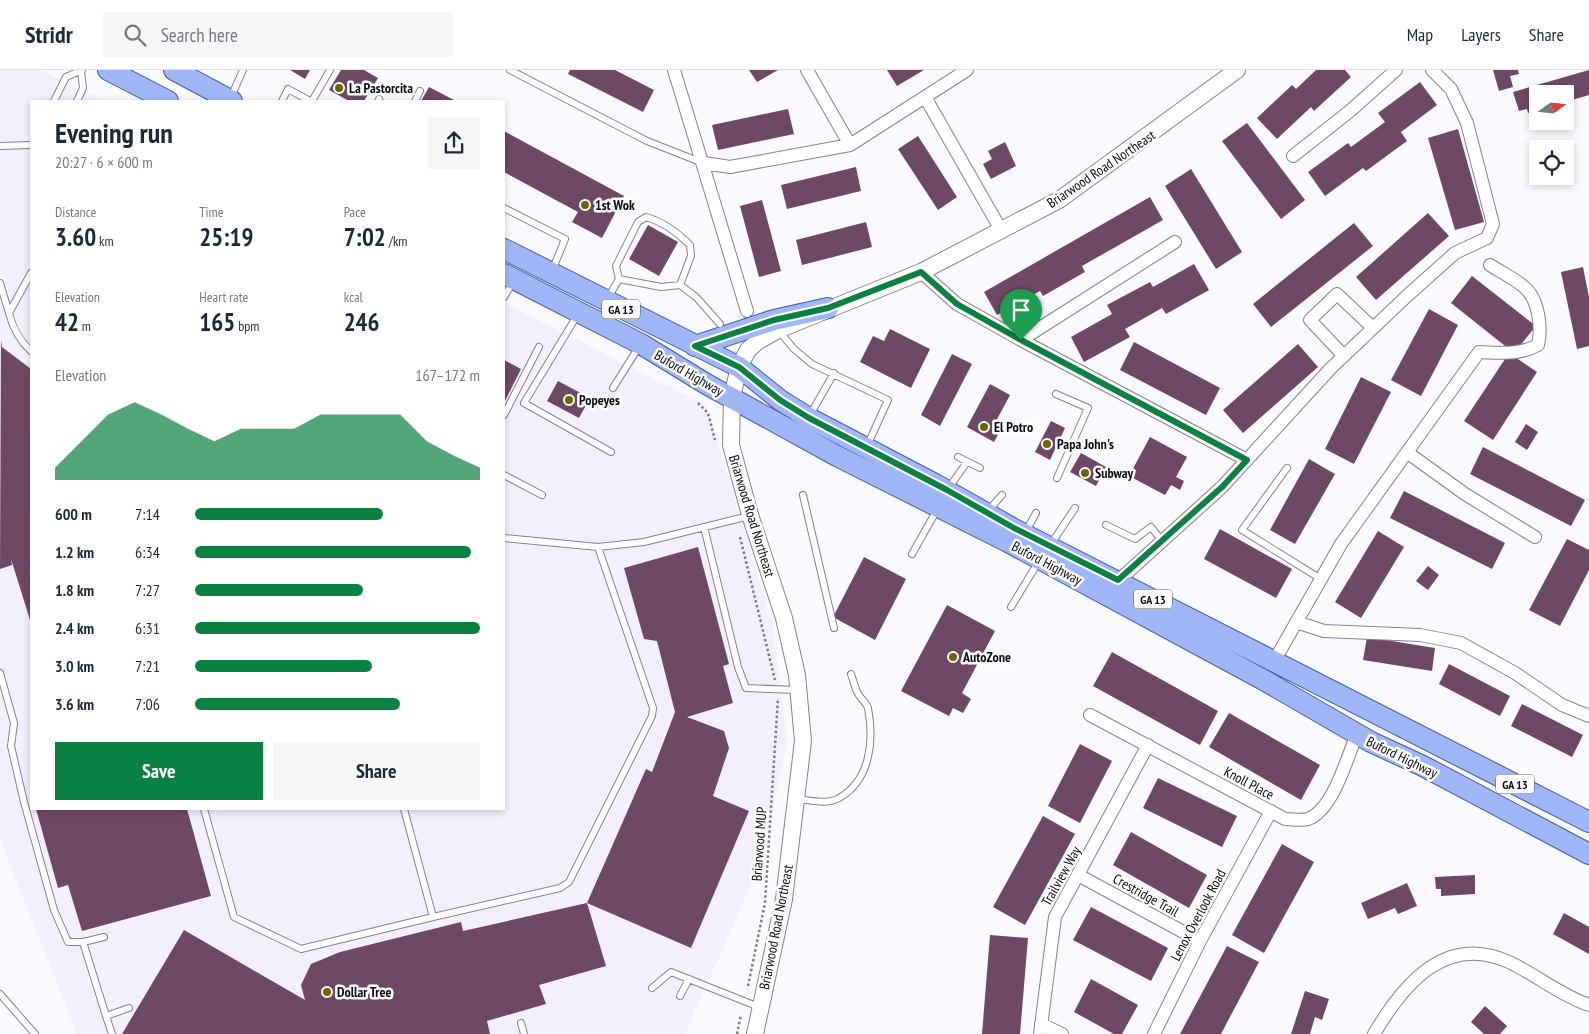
<!DOCTYPE html>
<meta charset="utf-8">
<style>
:root{--surface:#fff;--page:#f6f6f7;--text:#1f2937;--muted:#747a83;--line:#e0e1e3;--accent:#0b8043}
body{margin:0;font-family:"PT Sans Narrow",sans-serif;background:var(--page);color:var(--text);height:100vh;display:flex;flex-direction:column;font-size:19px;white-space:nowrap}
*{box-sizing:border-box;margin:0}
p{font-size:16px;color:var(--muted)}
.icon{flex:none;width:28px;height:28px;fill:none;stroke:currentColor;stroke-width:2;stroke-linecap:round;stroke-linejoin:round}
.map{position:relative;flex:1;overflow:hidden}
.details{position:absolute;left:30px;top:30px;width:475px;height:710px;display:flex;flex-direction:column;background:var(--surface);border-radius:0px;box-shadow:0 2px 8px #0003}
.details>*{flex:none}
.needle{width:32px;rotate:75deg}
.fabs{position:absolute;left:1529px;top:15px;display:grid;gap:10px}
.fabs a{display:grid;place-items:center;width:45px;height:45px;border-radius:0px;background:var(--surface);box-shadow:0 2px 8px #0003;font-size:25px}
.pin{position:absolute;display:grid;place-items:center;width:42px;height:42px;color:#fff;margin:-51px -21px;border-radius:50% 50% 50% 0;rotate:-45deg;box-shadow:0 0 5px #0007}
.pin .icon{rotate:45deg}
.round{display:grid;place-items:center;flex:none;width:52px;height:52px;border-radius:0px;background:var(--page)}
.summary{display:flex;align-items:center;justify-content:space-between;height:85px;padding:0 25px}
h1{font-size:28px;font-weight:800;line-height:38px}
.metrics{display:grid;grid-template-columns:repeat(3,1fr);gap:8px;height:85px;padding:5px 25px}
.metrics div{display:grid;align-content:center}
.metrics b{font-size:25px;font-weight:800}
.metrics small{font-size:14px;font-weight:400}
.metrics p{font-size:14px}
.chart{height:140px;padding:10px 25px}
.chart p{display:flex;justify-content:space-between}
.chart svg{width:100%;height:90px;margin-top:5px;fill:var(--accent);opacity:.7}
.action{display:flex;gap:10px;margin-top:auto;padding:10px 25px}
.action a{flex:1;height:58px;border-radius:0px;background:var(--accent);color:#fff;font-size:20px;font-weight:800;line-height:58px;text-align:center}
.action a+a{background:var(--page);color:var(--text)}
ul{padding:0 25px;list-style:none;font-size:16px}
li{display:grid;grid-template-columns:80px 60px 1fr;align-items:center;height:38px}
li i{height:12px;border-radius:6px;background:var(--accent)}
header{display:flex;align-items:center;gap:30px;box-sizing:border-box;height:70px;padding:0 25px;background:var(--surface);border-bottom:1px solid var(--line)}
header strong{font-size:24px}
nav{display:flex;gap:28px;margin-inline-start:auto;font-size:18px}
.search{width:350px;height:45px;background:var(--page);display:flex;align-items:center;gap:12px;box-sizing:border-box;padding:0 18px;border-radius:0px;color:var(--muted);font-size:19px}
.map>svg:first-child{display:block}
.built{fill:#f4effd}
.building{fill:#6e4966}
.lines{fill:none;stroke-linecap:round;stroke-linejoin:round}
.service-casing{stroke:#887f97;stroke-width:8}
.minor-casing{stroke:#887f97;stroke-width:14}
.tertiary-casing{stroke:#887f97;stroke-width:18}
.primary-casing{stroke:#455ba4;stroke-width:22}
.path{stroke:#7f7c84;stroke-width:2.5;stroke-dasharray:2.5 2.5;stroke-linecap:butt}
.service{stroke:#fff;stroke-width:6}
.minor{stroke:#fff;stroke-width:12}
.tertiary{stroke:#fff;stroke-width:16}
.primary{stroke:#a1b6f7;stroke-width:20}
.route-casing{stroke:#fff;stroke-width:10}
.route{stroke:#0b8043;stroke-width:6}
.poi-dot{fill:#696701;stroke:#fff;stroke-width:2}
.labels{text-anchor:middle;dominant-baseline:central;stroke-width:5;stroke-linejoin:round;paint-order:stroke}
.shield{fill:#fff;stroke:#57545a;stroke-width:1}
.shield-label{font-size:12px;font-weight:bold;fill:#0f0b14}
.poi-label{font-size:14px;font-weight:bold;fill:#0f0b14;stroke:#fff;text-anchor:start}
.street-label{font-size:14px;fill:#0f0b14;stroke:#fff}
</style>
<header>
<strong>Stridr</strong>
<div class="search"><svg class="icon" aria-label="search" viewBox="0 0 24 24"><circle cx="10" cy="10" r="6"/><path d="M15 15l6 6"/></svg>Search here</div>
<nav><a>Map</a><a>Layers</a><a>Share</a></nav>
</header>
<div class="map">
<svg width="1589" height="964" viewBox="0 0 1589 964">
<rect width="100%" height="100%" fill="#faf9fe"/>
<path class="built" d="M0,0H41L103,31H31V739H504V233L706,335L772,552L787,671L764,785L685,964H77L0,769Z"/>
<path class="building" d="M290,0H310L305,9Z
M341,0H364L378,8L364,31H349L329,20Z
M570,0H615L654,20L643,42L568,4Z
M749,0H778L757,12Z
M887,0H924L897,16Z
M1316,0H1345L1351,7L1314,41L1311,37L1277,69L1257,48L1292,15L1296,19Z
M1493,0H1518L1519,4L1510,6L1513,17L1499,21Z
M1589,0V25L1565,32V24H1538V40L1528,43L1527,39L1519,41L1513,22Z
M1420,12L1437,35L1401,62L1407,71L1366,101L1363,98L1325,126L1308,102L1348,73L1351,77L1385,52L1378,43Z
M429,17L456,31H421Z
M788,39L794,64L718,80L712,55Z
M1247,53L1305,130L1281,149L1222,71Z
M1458,59L1484,152L1455,160L1428,68Z
M504,61L624,126L602,168L572,152L578,142L504,102Z
M918,66L957,127L938,140L898,79Z
M1005,72L1016,96L991,109L983,94L992,89L988,81Z
M856,97L861,121L787,139L781,115Z
M1191,99L1242,182L1216,199L1165,116Z
M1150,127L1163,150L1082,196L1085,202L1043,226L1040,221L997,245L984,222Z
M762,130L781,201L759,207L740,136Z
M1428,143L1449,166L1376,230L1356,207Z
M866,152L872,177L802,195L796,170Z
M1354,153L1373,176L1271,257L1253,234Z
M648,155L678,172L659,206L629,189Z
M1194,194L1209,220L1166,244L1162,238L1125,259L1130,267L1084,292L1071,267L1112,244L1107,235L1150,212L1153,217Z
M1583,197L1589,227V276L1577,279L1561,202Z
M1472,206L1536,256L1514,283L1451,233Z
M1429,239L1458,255L1421,326L1391,310Z
M890,259L930,279L911,318L860,292L873,266L884,271Z
M1,270L2,277L31,299V553L11,489L12,495L0,499Z
M1134,272L1220,318L1206,345L1120,300Z
M1298,274L1318,297L1243,363L1223,340Z
M1509,283L1537,302L1493,370L1464,351Z
M952,284L972,294L940,356L921,345Z
M504,290L521,299L504,333Z
M1361,307L1391,322L1354,394L1325,379Z
M558,311L590,328L579,348L547,331Z
M990,314L1010,325L995,353L1002,357L994,372L967,357Z
M1051,351L1065,358L1050,390L1035,382Z
M1526,354L1538,362L1527,380L1515,372Z
M1150,367L1187,387L1176,407L1184,411L1180,420L1171,415L1165,425L1129,406Z
M1483,377L1585,430L1571,456L1470,404Z
M1081,383L1106,397L1096,416L1070,402Z
M1309,389L1335,404L1295,474L1270,460Z
M1404,421L1505,473L1492,499L1390,448Z
M1220,459L1292,499L1276,528L1204,489Z
M1378,461L1404,477L1361,548L1335,532Z
M1567,469L1589,480V500L1560,556L1529,540Z
M698,477L729,594L723,596L733,633L687,647L724,661L729,678L713,726L749,741L691,878L587,833L646,699L652,702L675,642L657,571L644,569L624,498Z
M864,487L906,509L875,570L833,547Z
M1428,496L1439,505L1428,520L1416,511Z
M947,535L995,561L962,623L971,629L963,643L953,638L949,646L901,621Z
M1367,567L1435,578L1432,601L1363,590Z
M1112,582L1218,641L1200,675L1093,616Z
M1449,594L1510,626L1500,646L1439,614Z
M1522,634L1583,665L1572,687L1511,656Z
M1229,643L1320,695L1301,730L1209,677Z
M1080,674L1112,691L1080,753L1048,736Z
M1158,708L1237,746L1222,777L1143,738Z
M36,739H187L211,826L82,861L68,815L58,818Z
M1043,746L1075,764L1025,855L993,837Z
M1131,762L1207,805L1189,838L1113,795Z
M1282,774L1314,792L1264,883L1232,865Z
M1475,805V824L1441,826V819H1436L1435,807Z
M1407,813L1417,836L1398,844L1395,838L1368,849L1361,833Z
M587,833L606,896L539,915L546,934L487,951L490,964H122L184,860L305,930L301,915L311,894L340,882L461,852L463,861Z
M1091,837L1168,878L1151,911L1073,870Z
M1564,843L1589,857V884L1553,864Z
M990,865L1028,868L1020,964H982Z
M1227,876L1259,892L1221,964H1180Z
M1091,909L1138,935L1122,964H1114L1074,942Z
M1305,921L1329,929L1322,950L1315,947L1310,964H1291Z
M1485,936L1507,956L1500,964H1484L1471,952Z"/>
<g class="lines">
<g class="service-casing">
<path id="service" d="M510,0L647,71L703,93
M231,27L243,0
M54,31L66,7L82,0
M77,31L83,18L81,1
M282,31L288,19L310,31
M312,31L330,0
M378,31L379,29
M415,31L420,21
M0,76L31,75
M504,138L565,169L552,201
M31,203L9,243C13,259 19,270 31,281
M0,213L9,243
M680,215L696,227L720,254
M504,227L513,212
M608,228L619,209L616,196L638,152L646,147C664,152 677,162 690,175L691,186L680,215L661,217L619,209
M578,244L524,333L611,382
M779,261L794,279L812,294L888,330L867,376
M613,318L640,275
M1056,324L1088,338L1057,408
M504,345L539,277
M810,345L834,303
M958,387L980,398
M1287,398L1242,460L1321,509
M504,405L542,425
M948,419L967,392
M803,425L834,558
M988,441L1002,425
M1106,455L1135,469L1151,457L1162,471
M704,457L738,597L746,618L797,620
M1025,463L1036,443
M504,468L598,477L644,472L749,446
M1051,474L1075,438
M912,484L938,438
M1011,537L1039,491
M0,603L14,653L11,676L24,732L54,840L68,872H83L104,867
M797,729C810,730 828,735 839,728C871,710 874,670 868,638C866,632 860,628 857,622C855,617 853,610 851,604
M204,739L234,847L301,879L433,847
M404,739L433,847L560,818L569,812L652,646L653,638L598,477
M83,872L106,946
M652,918L671,902L759,937
M0,924L35,964
M680,926L689,909
M521,953L524,964
M112,964L106,946L129,938"/>
</g>
<g class="minor-casing">
<path id="minor" d="M674,0L747,241
M807,0L850,75
M925,27L1001,160
M1293,86L1350,41L1396,0
M704,93L730,97L850,75L967,0
M921,202L957,234L1021,270L1247,390
M1021,270L1175,172
M1344,286L1310,250L1337,224L1373,258
M1408,383L1465,424L1535,467
M1118,511L1222,417L1331,298L1408,225L1455,183L1487,168L1493,154L1467,53L1451,19L1432,0
M1296,552L1324,561L1420,565L1461,573L1515,603L1562,635L1589,646
M1273,593L1341,474L1479,282C1499,283 1520,285 1538,275C1542,258 1539,228 1523,216C1513,208 1501,202 1490,195
M1090,645L1285,749C1292,749 1302,751 1308,749C1333,740 1347,688 1357,664
M1078,805L1200,871
M1041,954L1062,964
M1040,964L1055,847L1148,675
M1154,964L1200,871L1271,741
M1374,964C1404,913 1447,862 1511,893C1538,906 1560,925 1589,935"/>
</g>
<g class="tertiary-casing">
<path id="tertiary" d="M755,964L784,829L803,671L797,605L784,548L750,445L731,375L732,327L739,297L748,280L758,271L778,260L921,202L1059,130L1237,0"/>
</g>
<g class="primary-casing">
<path id="primary" d="M108,0L168,31
M174,0L232,31
M504,179L739,297L780,330L809,348L935,414L1014,459L1589,752
M504,204L641,274L708,315L837,386L1008,472L1262,609L1371,672L1423,696L1589,784
M695,276L774,250L828,238"/>
</g>
<path class="path" d="M698,333L708,343L715,370
M740,467L775,610
M748,916L765,833L778,628
M737,964L741,945"/>
<use href="#service" class="service"/>
<use href="#minor" class="minor"/>
<use href="#tertiary" class="tertiary"/>
<use href="#primary" class="primary"/>
</g>
<g class="lines">
<g class="route-casing">
<path id="route" d="M921,202L957,234L1021,270L1247,390L1222,417L1118,510L1014,458L947,420L809,348L780,330L739,297L695,276L774,250L828,238Z"/>
</g>
<use href="#route" class="route"/>
</g>
<g class="poi-dot">
<circle cx="339" cy="18" r="5"/>
<circle cx="585" cy="135" r="5"/>
<circle cx="569" cy="330" r="5"/>
<circle cx="984" cy="357" r="5"/>
<circle cx="1047" cy="374" r="5"/>
<circle cx="1085" cy="403" r="5"/>
<circle cx="953" cy="587" r="5"/>
<circle cx="327" cy="922" r="5"/>
</g>
<g class="labels">
<g class="shield">
<rect x="602" y="229.5" width="38" height="19" rx="4"/>
<rect x="1134" y="519.5" width="38" height="19" rx="4"/>
<rect x="1496" y="704.5" width="38" height="19" rx="4"/>
</g>
<g class="shield-label">
<text x="621" y="239">GA 13</text>
<text x="1153" y="529">GA 13</text>
<text x="1515" y="714">GA 13</text>
</g>
<g class="poi-label">
<text x="349" y="18">La Pastorcita</text>
<text x="595" y="135">1st Wok</text>
<text x="579" y="330">Popeyes</text>
<text x="994" y="357">El Potro</text>
<text x="1057" y="374">Papa John's</text>
<text x="1095" y="403">Subway</text>
<text x="963" y="587">AutoZone</text>
<text x="337" y="922">Dollar Tree</text>
</g>
<g class="street-label">
<text transform="translate(1101 99) rotate(-34)">Briarwood Road Northeast</text>
<text transform="translate(689 303) rotate(30)">Buford Highway</text>
<text transform="translate(752 446) rotate(73)">Briarwood Road Northeast</text>
<text transform="translate(1047 493) rotate(28)">Buford Highway</text>
<text transform="translate(1402 687) rotate(26)">Buford Highway</text>
<text transform="translate(1249 713) rotate(28)">Knoll Place</text>
<text transform="translate(759 774) rotate(-86)">Briarwood MUP</text>
<text transform="translate(1061 806) rotate(-61)">Trailview Way</text>
<text transform="translate(1146 825) rotate(29)">Crestridge Trail</text>
<text transform="translate(1198 845) rotate(-62)">Lenox Overlook Road</text>
<text transform="translate(776 857) rotate(-79)">Briarwood Road Northeast</text>
</g>
</g>
</svg>
<div class="fabs">
<a><svg class="needle" viewBox="-14 -14 28 28"><path d="M0-13l5 13h-10z" fill="#e53935"/><path d="M0 13l5-13h-10z" fill="#747a83"/></svg></a>
<a><svg class="icon" aria-label="locate" viewBox="0 0 24 24"><circle cx="12" cy="12" r="6"/><path d="M12 2v4M12 18v4M2 12h4M18 12h4"/></svg></a>
</div>
<div class="pin" style="left:1021px;top:270px;background:#1e9e55"><svg class="icon" aria-label="arrive" viewBox="0 0 24 24"><path d="M6 21V4h12l-3 4 3 4H6"/></svg></div>
<section class="details">
<div class="summary"><div><h1>Evening run</h1><p>20:27 · 6 × 600 m</p></div><a class="round"><svg class="icon" aria-label="share" viewBox="0 0 24 24"><path d="M12 15V3M7 8l5-5 5 5M5 13v7h14v-7"/></svg></a></div>
<div class="metrics">
<div><p>Distance</p><b>3.60<small> km</small></b></div>
<div><p>Time</p><b>25:19</b></div>
<div><p>Pace</p><b>7:02<small> /km</small></b></div>
</div>
<div class="metrics">
<div><p>Elevation</p><b>42<small> m</small></b></div>
<div><p>Heart rate</p><b>165<small> bpm</small></b></div>
<div><p>kcal</p><b>246</b></div>
</div>
<div class="chart"><p><span>Elevation</span>167–172 m</p>
<svg viewBox="0 0 160 44" preserveAspectRatio="none"><path d="M0 44V38L10 25L20 12L30 6L40 12L50 19L60 25L70 19L80 19L90 19L100 12L110 12L120 12L130 12L140 25L150 32L160 38V44z"/></svg>
</div>
<ul>
<li><b>600 m</b>7:14<i style="width:66%"></i></li>
<li><b>1.2 km</b>6:34<i style="width:97%"></i></li>
<li><b>1.8 km</b>7:27<i style="width:59%"></i></li>
<li><b>2.4 km</b>6:31<i style="width:100%"></i></li>
<li><b>3.0 km</b>7:21<i style="width:62%"></i></li>
<li><b>3.6 km</b>7:06<i style="width:72%"></i></li>
</ul>
<div class="action"><a>Save</a><a>Share</a></div>
</section>
</div>
